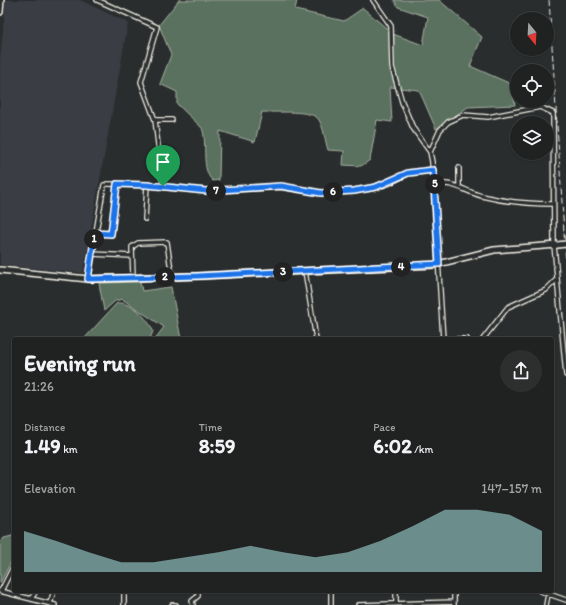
<!DOCTYPE html>
<meta charset="utf-8">
<style>
:root{--surface:#202222;--page:#2d2f2f;--text:#f1f3f6;--muted:#a2a4a5;--line:#3d3f40;--accent:#8bbbb9}
body{margin:0;font-family:Itim,sans-serif;background:var(--page);color:var(--text);height:100vh;display:flex;flex-direction:column;font-size:15px;white-space:nowrap}
*{box-sizing:border-box;margin:0}
p{font-size:13px;color:var(--muted)}
.icon{flex:none;width:22px;height:22px;fill:none;stroke:currentColor;stroke-width:2;stroke-linecap:round;stroke-linejoin:round}
.map{position:relative;flex:1;overflow:hidden}
.panel{position:absolute;left:12px;top:337px;width:542px;height:256px;display:flex;flex-direction:column;background:var(--surface);border-radius:4px;box-shadow:0 1px 3px #0004,0 0 0 1px var(--line)}
.panel>*{flex:none}
.needle{width:26px;rotate:162deg}
.buttons{position:absolute;left:510px;top:12px;display:grid;gap:8px}
.buttons a{display:grid;place-items:center;width:44px;height:44px;border-radius:50%;background:var(--surface);box-shadow:0 1px 3px #0004,0 0 0 1px var(--line);font-size:20px}
.pin{position:absolute;display:grid;place-items:center;width:34px;height:34px;color:#fff;margin:-41px -17px;border-radius:50% 50% 50% 0;rotate:-45deg;box-shadow:0 0 4px #0007}
.pin .icon{rotate:45deg}
.km{position:absolute;width:20px;height:20px;margin:-10px;border-radius:50%;background:#222;color:#fff;font-size:11px;line-height:20px;text-align:center}
.round{display:grid;place-items:center;flex:none;width:42px;height:42px;border-radius:21px;background:var(--page)}
.summary{display:flex;align-items:center;justify-content:space-between;height:68px;padding:0 12px}
h1{font-size:22px;font-weight:700;line-height:30px}
.figures{display:grid;grid-template-columns:repeat(3,1fr);gap:6px;height:68px;padding:4px 12px}
.figures div{display:grid;align-content:center}
.figures b{font-size:20px;font-weight:700}
.figures small{font-size:11px;font-weight:400}
.figures p{font-size:11px}
.chart{height:112px;padding:8px 12px}
.chart p{display:flex;justify-content:space-between}
.chart svg{width:100%;height:72px;margin-top:4px;fill:var(--accent);opacity:.7}
.map>svg:first-child{display:block}
.built{fill:#3b3e44}
.green{fill:#5a715e;stroke:#a7b1a3}
.lines{fill:none;stroke-linecap:round;stroke-linejoin:round}
.street-casing{stroke:#f4f1e8;stroke-width:6}
.secondary-casing{stroke:#f4f1e8;stroke-width:8}
.street{stroke:#2a2d2e;stroke-width:3.5}
.secondary{stroke:#2a2d2e;stroke-width:5}
.rail{stroke:#f4f1e8;stroke-width:1;stroke-dasharray:6 3;stroke-linecap:butt}
.secondary-bridge-casing{stroke:#f4f1e8;stroke-width:8;stroke-linecap:butt}
.secondary-bridge{stroke:#2a2d2e;stroke-width:5}
.route-casing{stroke:#fff;stroke-width:8}
.route{stroke:#1a73e8;stroke-width:5}
</style>
<div class="map">
<svg width="566" height="605" viewBox="0 0 566 605">
<rect width="100%" height="100%" fill="#2a2d2e"/>
<filter id="ink" filterUnits="userSpaceOnUse"><feTurbulence type="fractalNoise" baseFrequency=".025" numOctaves="2"/><feDisplacementMap in="SourceGraphic" scale="8" xChannelSelector="R" yChannelSelector="G"/><feConvolveMatrix kernelMatrix="1 2 1 2 8 2 1 2 1" color-interpolation-filters="sRGB"/></filter>
<g filter="url(#ink)">
<path class="built" d="M6,0H80L128,23L83,273L0,265V60Z"/>
<path class="green" d="M179,0H297L295,10L344,21L363,8L393,34L423,45L428,17L398,7L394,0H439L482,37L470,66L511,84L515,105L468,107L436,129L419,90L390,87L392,122L377,120L370,160L361,166L343,165L344,151L328,150C325,141 324,128 319,120C313,109 275,113 262,112L255,142L220,131L219,180L213,181C200,170 208,143 202,128L177,104V92L160,84L171,55L159,25Z
M140,282L142,291L171,287L181,339H155L164,327L122,299L115,301L104,311L99,283Z
M117,303C132,302 148,318 153,331L150,339H84Z
M14,533V556L0,583V543L4,538L12,536Z"/>
<g class="lines">
<g class="street-casing">
<path id="street" d="M97,0L157,27L141,82L155,120L163,186
M373,0L391,26L392,67L402,102L413,128L430,152L432,162L443,339
M155,120H172
M430,152L440,130L448,122L463,115L488,117L540,107L553,113L554,245L566,375
M107,184L147,185L206,191L281,187L321,193L354,191L376,187L390,183L408,173L433,170
M435,185C455,181 463,191 482,196C506,202 528,204 553,204
M459,187V168
M145,219L147,185
M95,233L111,234L117,184
M92,254L132,256
M305,271L316,339
M133,277L132,247L138,243L167,242L172,277
M88,279L104,185
M443,339H467
M483,339L508,307L546,290L557,279
M0,591L55,605
M1,591L14,565
M124,591V605
M396,591V603
M454,591V605
M540,591L566,600
M31,599L36,591
M50,603L54,591
M172,605H176
M193,605L192,601L198,596V591
M331,605V591
M358,605L454,602
M546,605L548,594"/>
</g>
<g class="secondary-casing">
<path id="secondary" d="M0,12L1,0
M0,270L88,279L199,276L434,265L494,250L557,245"/>
</g>
<use href="#street" class="street"/>
<use href="#secondary" class="secondary"/>
<path class="rail" d="M549,0L566,264"/>
<g class="secondary-bridge-casing">
<path id="secondary-bridge" d="M557,245L566,244"/>
</g>
<use href="#secondary-bridge" class="secondary-bridge"/>
</g>
</g>
<g class="lines" filter="url(#ink)">
<g class="route-casing">
<path id="route" d="M433,170L439,264L198,276L88,279L95,233L111,234L117,184L147,185L206,191L281,186L321,193L354,191L376,187L408,173Z"/>
</g>
<use href="#route" class="route"/>
</g>
</svg>
<div class="buttons">
<a><svg class="needle" viewBox="-14 -14 28 28"><path d="M0-13l5 13h-10z" fill="#e53935"/><path d="M0 13l5-13h-10z" fill="#a2a4a5"/></svg></a>
<a><svg class="icon" aria-label="locate" viewBox="0 0 24 24"><circle cx="12" cy="12" r="6"/><path d="M12 2v4M12 18v4M2 12h4M18 12h4"/></svg></a>
<a><svg class="icon" aria-label="layers" viewBox="0 0 24 24"><path d="M12 4l9 5-9 5-9-5zM3 14l9 5 9-5"/></svg></a>
</div>
<div class="pin" style="left:163px;top:186px;background:#1e9e55"><svg class="icon" aria-label="arrive" viewBox="0 0 24 24"><path d="M6 21V4h12l-3 4 3 4H6"/></svg></div>
<b class="km" style="left:94px;top:239px">1</b>
<b class="km" style="left:165px;top:277px">2</b>
<b class="km" style="left:283px;top:272px">3</b>
<b class="km" style="left:401px;top:267px">4</b>
<b class="km" style="left:435px;top:184px">5</b>
<b class="km" style="left:333px;top:192px">6</b>
<b class="km" style="left:216px;top:191px">7</b>
<section class="panel">
<div class="summary"><div><h1>Evening run</h1><p>21:26</p></div><a class="round"><svg class="icon" aria-label="share" viewBox="0 0 24 24"><path d="M12 15V3M7 8l5-5 5 5M5 13v7h14v-7"/></svg></a></div>
<div class="figures">
<div><p>Distance</p><b>1.49<small> km</small></b></div>
<div><p>Time</p><b>8:59</b></div>
<div><p>Pace</p><b>6:02<small> /km</small></b></div>
</div>
<div class="chart"><p><span>Elevation</span>147–157 m</p>
<svg viewBox="0 0 160 44" preserveAspectRatio="none"><path d="M0 44V19L10 25L20 32L30 38L40 38L50 35L60 32L70 28L80 32L90 35L100 32L110 25L120 16L130 6L140 6L150 9L160 19V44z"/></svg>
</div>
</section>
</div>
